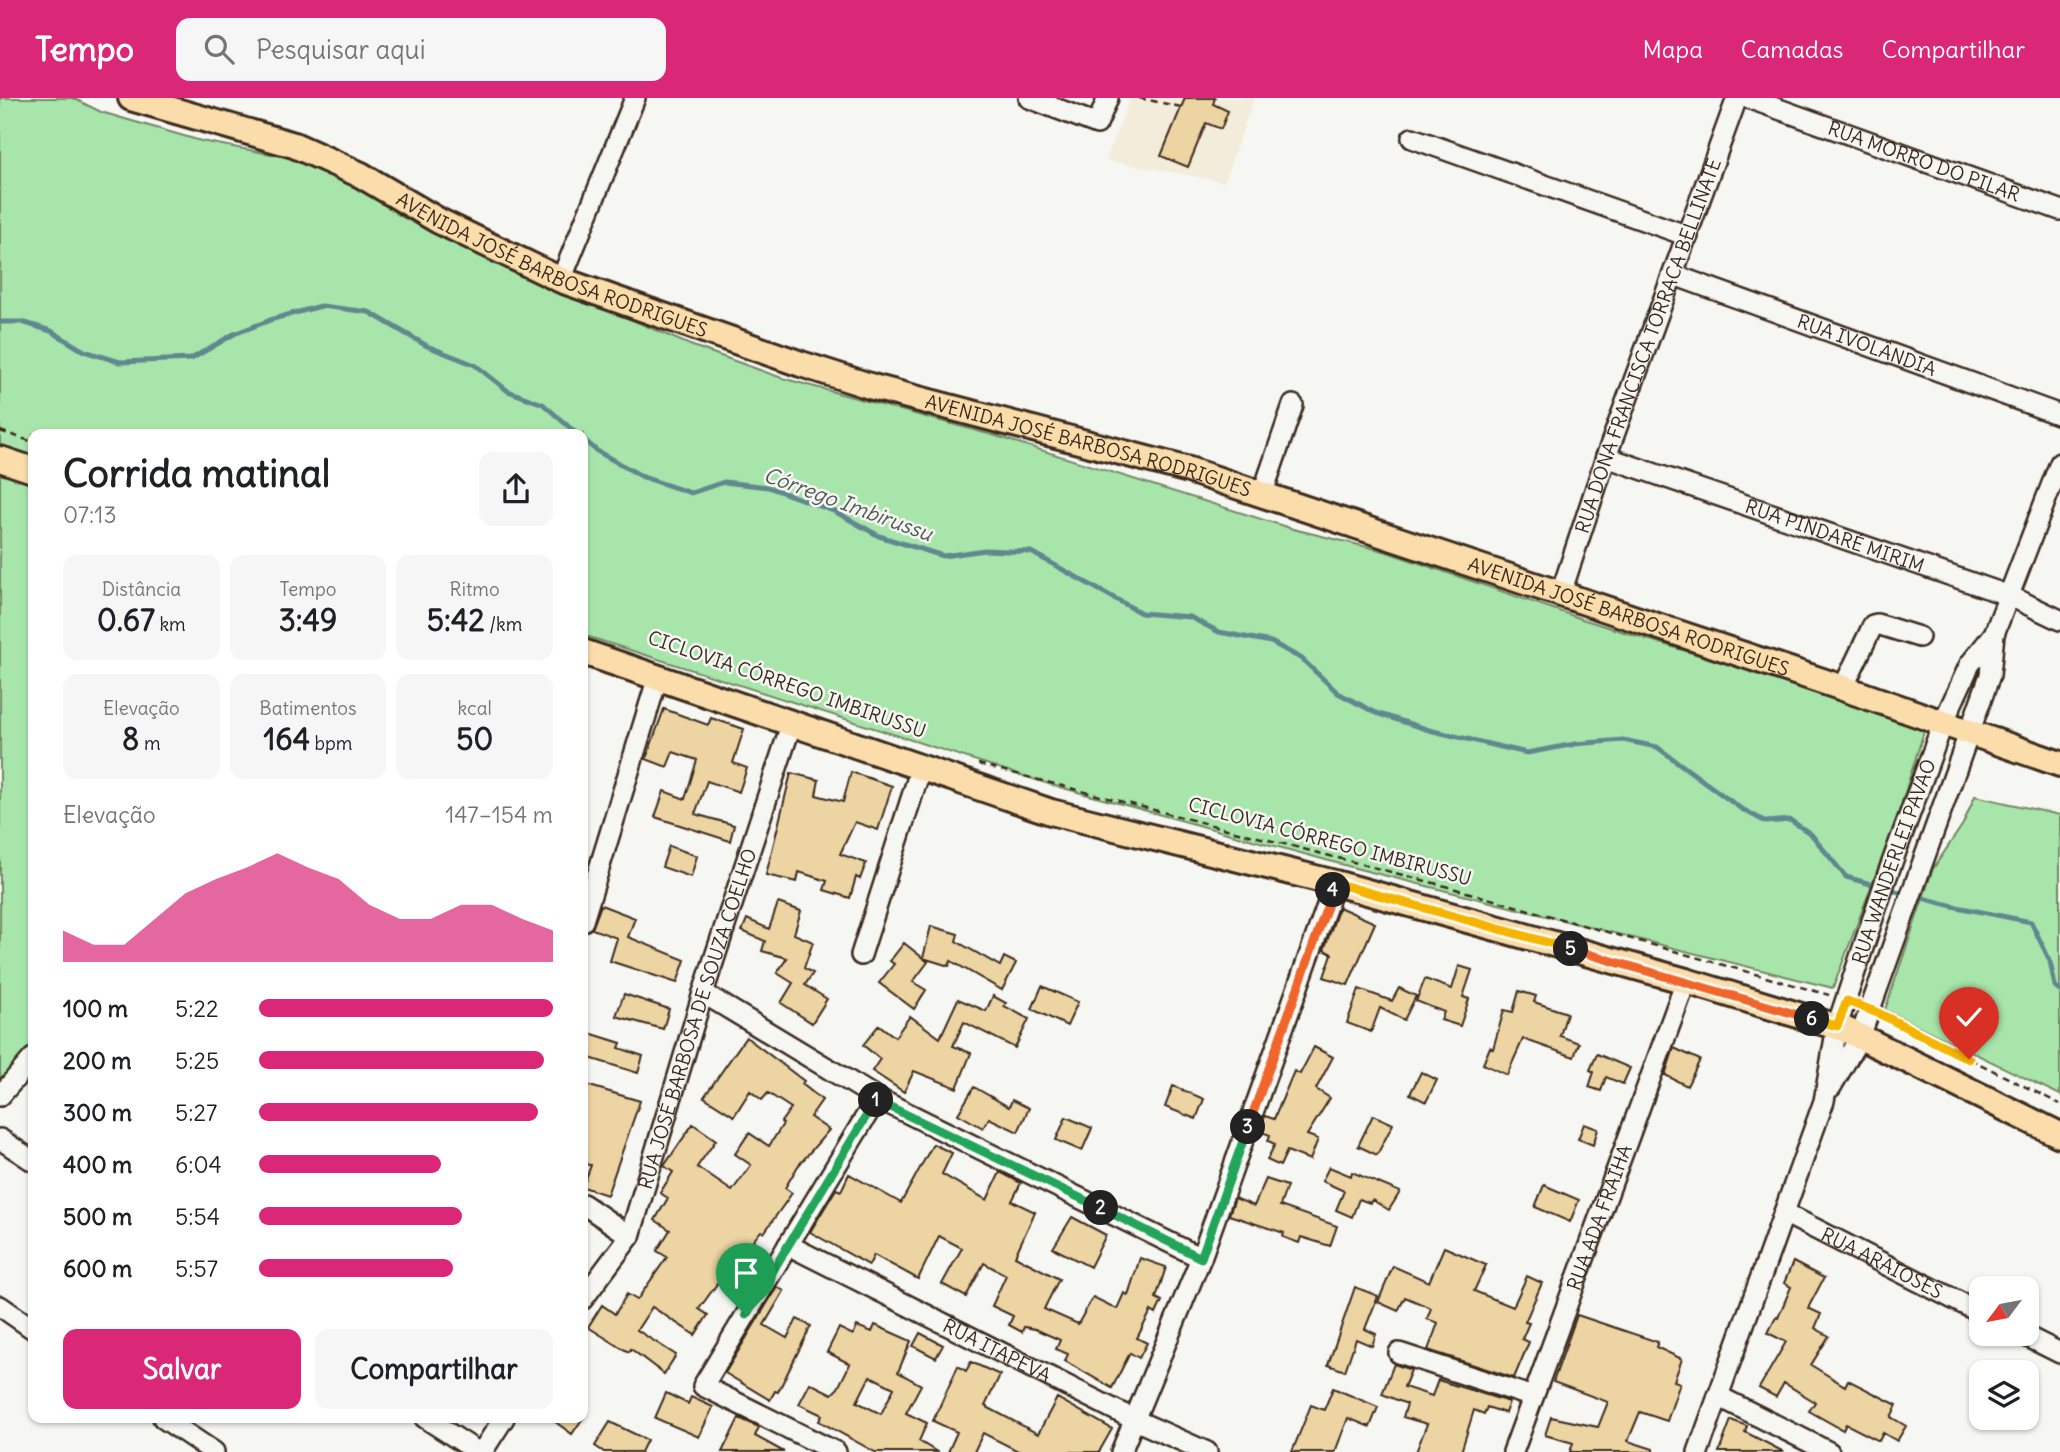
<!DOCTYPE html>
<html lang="pt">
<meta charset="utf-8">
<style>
:root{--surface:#fff;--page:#f6f6f6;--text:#202124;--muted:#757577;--accent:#db2777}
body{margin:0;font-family:Delius,sans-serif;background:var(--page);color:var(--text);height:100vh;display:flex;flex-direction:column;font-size:26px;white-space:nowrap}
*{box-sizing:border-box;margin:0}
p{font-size:23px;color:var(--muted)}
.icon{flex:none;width:38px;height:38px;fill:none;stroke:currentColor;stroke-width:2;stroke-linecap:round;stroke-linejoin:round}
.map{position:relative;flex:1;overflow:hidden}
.side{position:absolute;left:28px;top:331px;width:560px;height:994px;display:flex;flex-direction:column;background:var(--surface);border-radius:14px;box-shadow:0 2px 5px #0004}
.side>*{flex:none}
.needle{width:46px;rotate:238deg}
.buttons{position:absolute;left:1969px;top:1178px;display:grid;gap:14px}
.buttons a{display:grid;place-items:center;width:70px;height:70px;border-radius:14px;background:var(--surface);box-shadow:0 2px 5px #0004;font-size:35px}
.pin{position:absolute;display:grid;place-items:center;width:60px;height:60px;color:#fff;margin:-72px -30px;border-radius:50% 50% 50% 0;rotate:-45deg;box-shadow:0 0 7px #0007}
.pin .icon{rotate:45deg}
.km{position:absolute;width:35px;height:35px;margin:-18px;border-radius:50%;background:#222;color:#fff;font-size:19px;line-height:35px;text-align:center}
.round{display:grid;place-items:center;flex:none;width:74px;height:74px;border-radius:14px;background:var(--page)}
.headline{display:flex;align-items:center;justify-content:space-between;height:119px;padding:0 35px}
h1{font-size:38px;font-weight:700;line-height:52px}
.metrics{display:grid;grid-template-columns:repeat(3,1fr);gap:10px;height:119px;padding:7px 35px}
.metrics div{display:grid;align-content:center;border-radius:14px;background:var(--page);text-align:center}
.metrics b{font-size:30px;font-weight:700}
.metrics small{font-size:19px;font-weight:400}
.metrics p{font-size:19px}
.chart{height:196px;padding:14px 35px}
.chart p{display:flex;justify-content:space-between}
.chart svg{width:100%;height:126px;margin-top:7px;fill:var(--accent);opacity:.7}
.cta{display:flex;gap:14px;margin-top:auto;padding:14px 35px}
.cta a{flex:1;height:80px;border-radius:14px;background:var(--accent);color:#fff;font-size:28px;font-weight:700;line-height:80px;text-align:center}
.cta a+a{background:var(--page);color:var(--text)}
ul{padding:0 35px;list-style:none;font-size:23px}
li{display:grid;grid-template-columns:112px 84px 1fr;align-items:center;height:52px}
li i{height:18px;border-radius:9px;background:var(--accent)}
header{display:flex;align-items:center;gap:42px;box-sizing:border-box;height:98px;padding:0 35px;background:var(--accent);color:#fff}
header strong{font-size:33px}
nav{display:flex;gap:38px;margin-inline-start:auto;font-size:24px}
.search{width:490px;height:63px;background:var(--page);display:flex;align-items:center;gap:18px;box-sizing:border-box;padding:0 24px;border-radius:14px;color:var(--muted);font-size:26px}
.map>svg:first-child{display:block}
.built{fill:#f3ecda}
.green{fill:#a8e5ab;stroke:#728864;stroke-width:2}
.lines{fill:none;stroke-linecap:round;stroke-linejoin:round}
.stream{stroke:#61888e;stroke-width:5}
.building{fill:#edd4a3;stroke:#3b2a1e;stroke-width:2;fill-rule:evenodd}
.minor-casing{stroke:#3b2a1e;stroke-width:24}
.major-casing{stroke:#3b2a1e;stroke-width:30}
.path{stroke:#3b2a1e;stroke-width:2.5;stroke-dasharray:7 5;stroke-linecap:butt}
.minor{stroke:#f6f6f2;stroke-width:19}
.major{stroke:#faddab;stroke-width:24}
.split-1-casing{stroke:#fff;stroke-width:14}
.split-2-casing{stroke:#fff;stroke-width:14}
.split-3-casing{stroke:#fff;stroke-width:14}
.split-4-casing{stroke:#fff;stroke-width:14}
.split-5-casing{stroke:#fff;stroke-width:14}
.split-6-casing{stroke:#fff;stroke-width:14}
.split-7-casing{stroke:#fff;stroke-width:14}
.split-1{stroke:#22a559;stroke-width:9}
.split-2{stroke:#22a559;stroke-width:9}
.split-3{stroke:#22a559;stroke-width:9}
.split-4{stroke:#f0652b;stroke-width:9}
.split-5{stroke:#f5b400;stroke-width:9}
.split-6{stroke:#f0652b;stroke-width:9}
.split-7{stroke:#f5b400;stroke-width:9}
.labels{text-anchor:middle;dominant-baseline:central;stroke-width:5;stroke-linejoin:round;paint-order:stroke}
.street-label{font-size:19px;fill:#3b2a1e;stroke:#f6f6f2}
.water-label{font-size:21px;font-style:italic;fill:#4e5956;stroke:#f6f6f2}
</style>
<header>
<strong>Tempo</strong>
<div class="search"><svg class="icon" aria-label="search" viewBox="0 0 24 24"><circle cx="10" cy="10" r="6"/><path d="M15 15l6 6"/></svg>Pesquisar aqui</div>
<nav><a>Mapa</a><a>Camadas</a><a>Compartilhar</a></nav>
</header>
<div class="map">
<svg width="2060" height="1354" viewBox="0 0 2060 1354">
<rect width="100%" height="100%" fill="#f6f6f2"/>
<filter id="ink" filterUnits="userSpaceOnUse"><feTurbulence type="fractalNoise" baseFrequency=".0143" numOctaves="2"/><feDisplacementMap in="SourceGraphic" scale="14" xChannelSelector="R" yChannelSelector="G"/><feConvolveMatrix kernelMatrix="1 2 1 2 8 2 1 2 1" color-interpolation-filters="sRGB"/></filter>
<g filter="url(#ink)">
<path class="built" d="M1130,0H1254L1224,84L1106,62Z"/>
<path class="green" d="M0,0H73L101,14L201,43L330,67L400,118L452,144L690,247L782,280L996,338L1293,431L1384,453L1585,522L1926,627L1897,720L1833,890L1355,770L1052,687L583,537V336H33V960L0,998Z
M1975,698L2060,717V997L1885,912L1933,771L1963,726Z"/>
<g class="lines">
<path class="stream" d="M0,224H22L51,233L84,253L120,264L191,261L234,236L273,221L321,208L369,214L427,248L475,267L508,293L543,306L577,336
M583,341L597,353L643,379L691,395L724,384L768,389L836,414L879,438L943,458L985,452L1031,454L1141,515L1190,519L1219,534L1271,544L1302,561L1338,595L1376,615L1429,632L1527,655L1575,646L1623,642L1657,649L1740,710L1766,724L1790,722L1811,736L1846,779L1878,788
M1888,791L1957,809L2031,824L2050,863L2055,888L2060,893"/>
</g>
<path class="building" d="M1185,0H1215L1213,6L1228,13L1221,31L1206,25L1188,69L1161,58Z
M664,611L708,627L711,620L744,631L733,665L747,670L739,694L707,683L695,716L734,727L730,743L655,719L664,693L685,701L697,662L673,654L667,669L646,661Z
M851,674L892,688L878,732L855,724L840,756L866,765L860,781L856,779L850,800L824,792L827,783L799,774L797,784L766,777L791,675L819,682L816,697L843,704Z
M669,748L697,758L691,779L662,769Z
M778,805L801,813L794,836L813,844L804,870L813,875L805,887L827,901L812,925L781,905L793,885L777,875L787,860L762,853L765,843L742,833L747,821L769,831Z
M601,807L635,820L628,839L685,862L677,885L610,863L617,840L592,831Z
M1339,809L1375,825L1348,887L1324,879L1332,856L1324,852Z
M931,828L958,836L956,843L1000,868L1004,859L1016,865L1002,892L951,863L949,868L923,860Z
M904,845L928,864L913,884L926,892L914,911L879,885L894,866L890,863Z
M1459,868L1472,872L1463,899L1469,901L1460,928L1441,922L1444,914L1416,903L1425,881L1452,891Z
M1042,888L1078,904L1067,928L1032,911Z
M1399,890L1416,898L1404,922L1380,910L1371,934L1347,925L1359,891L1392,903Z
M1519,893L1536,898L1534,904L1567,915L1560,938L1579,945L1574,959L1523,941L1507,977L1483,966L1490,949L1493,951L1504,912L1513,914Z
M624,896L669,911L663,931L616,918Z
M993,898L1006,905L1004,908L1029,921L1015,950L964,924L953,948L971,955L957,990L914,973L904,994L872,973L880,961L863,947L879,927L895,939L910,918L940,940L958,901L986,913Z
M583,933L621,945L619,950L643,958L638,975L583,958Z
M746,939L804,983L802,986L822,1002L810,1019L829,1032L798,1068L785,1090L792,1095L764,1135L761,1133L729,1173L727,1172L699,1211L708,1217L695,1237L652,1209L637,1232L676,1257L664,1276L631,1251L629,1254L623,1251L588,1229L602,1207L615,1216L627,1196L637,1202L667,1159L657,1153L670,1132L655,1122L668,1100L660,1095L673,1074L664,1068L693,1026L716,1042L697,1069L732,1093L751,1067L735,1056L749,1035L769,1048L783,1026L781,1024L791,1010L768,995L762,1002L750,993L734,1018L704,999Z
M1314,949L1333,959L1316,991L1330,1000L1307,1037L1318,1041L1310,1062L1287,1053L1280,1068L1267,1062L1275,1046L1268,1043L1270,1037L1259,1033L1265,1018L1274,1021L1294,973L1300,976Z
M1674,950L1700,962L1687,988L1665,977Z
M1597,956L1630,970L1623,986L1606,979L1601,993L1589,989L1594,974L1590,972Z
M1421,974L1437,982L1426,1004L1410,996Z
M583,986L640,1003L607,1097L583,1089L591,1067L583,1066Z
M1173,988L1204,1001L1196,1021L1165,1009Z
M974,989L1009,1009L1012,1002L1029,1010L1018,1034L989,1020L983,1030L958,1016Z
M1373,1017L1393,1026L1377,1057L1358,1048Z
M1066,1019L1092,1030L1082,1053L1056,1042Z
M1584,1026L1598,1031L1593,1047L1578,1041Z
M933,1046L952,1055L942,1076L987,1102L1000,1074L1021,1085L1012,1103L1035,1114L1015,1158L1059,1181L1044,1211L1078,1226L1093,1199L1117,1211L1124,1195L1128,1197L1140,1160L1166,1169L1156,1200L1162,1203L1156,1216L1151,1213L1137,1240L1147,1245L1139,1260L1130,1255L1112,1290L1065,1263L1068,1256L1056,1251L1060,1242L1035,1231L1024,1229L1022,1234L1009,1227L1013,1218L992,1208L1006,1177L984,1165L966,1199L942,1186L962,1150L939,1138L918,1181L874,1157L869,1167L810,1134L836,1091L841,1093L849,1076L901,1105Z
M1329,1069L1351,1078L1352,1074L1400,1094L1389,1112L1372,1102L1370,1105L1359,1101L1352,1119L1336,1112L1344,1093L1322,1083Z
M1266,1081L1287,1088L1280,1108L1337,1128L1330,1148L1301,1139L1299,1145L1283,1139L1284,1135L1229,1117L1235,1100L1254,1108Z
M1544,1087L1579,1102L1570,1124L1535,1109Z
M1072,1119L1106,1137L1090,1169L1053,1150Z
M1444,1149L1486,1167L1474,1193L1513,1209L1527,1178L1542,1185L1525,1224L1529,1225L1522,1241L1529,1244L1514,1280L1428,1252L1438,1225L1427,1221L1431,1210L1405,1199L1398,1213L1378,1204L1393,1168L1429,1184Z
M1793,1164L1824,1180L1808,1210L1821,1216L1815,1230L1829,1238L1811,1267L1845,1288L1848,1282L1897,1307L1891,1319L1906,1328L1897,1343L1883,1335L1879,1343L1846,1326L1843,1332L1809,1313L1815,1304L1784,1285L1776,1299L1759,1290L1786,1244L1768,1235L1776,1219L1778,1220L1791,1189L1784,1185Z
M777,1189L784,1193L764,1227L787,1240L797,1221L811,1228L778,1294L775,1293L770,1302L725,1275Z
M1355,1189L1378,1198L1365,1231L1376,1236L1372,1248L1356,1241L1345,1273L1328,1267Z
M1577,1217L1658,1244L1656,1249L1682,1261L1674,1283L1680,1285L1667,1323L1640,1314L1628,1343L1653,1351V1354H1570L1573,1345L1545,1337L1551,1319L1598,1329L1608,1304L1553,1284Z
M875,1227L911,1243L898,1274L921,1287L906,1315L927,1325L919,1343L937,1354H875L819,1323L822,1317L799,1306L810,1285L832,1296L838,1290L850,1266L827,1254L839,1230L853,1237L857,1228L872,1234ZM870,1278L894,1290L881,1316L857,1304Z
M920,1235L943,1247L936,1260L913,1248Z
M971,1264L1000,1277L985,1308L1038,1336L1057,1300L1112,1331L1099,1354H1020L983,1335L974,1354H948L957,1334L933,1323L958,1268L966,1273Z
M1394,1266L1411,1272L1404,1289L1432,1298L1438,1282L1509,1304L1505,1315L1487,1309L1484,1316L1474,1312L1461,1354H1416L1427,1326L1403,1319L1407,1306L1382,1296Z
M1333,1290L1378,1309L1370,1329L1348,1320L1335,1354H1292L1311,1307L1324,1312Z
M666,1295L688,1306L691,1299L713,1309L699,1339L655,1320Z
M550,1320H583L572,1336Z
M739,1320L759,1329L755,1338L784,1354H722Z
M1731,1322L1747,1328L1745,1334L1784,1354H1719Z
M610,1324L647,1342L641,1354H604L595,1348Z"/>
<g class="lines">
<g class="minor-casing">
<g id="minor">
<path d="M1029,0L1097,26L1108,0"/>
<path id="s1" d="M1748,0L2060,112"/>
<path d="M1412,40L1688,138"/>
<path id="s2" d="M1674,177L2060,317"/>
<path d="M561,182L635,0"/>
<path id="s3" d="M1606,359L2010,498L2060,522"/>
<path d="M1262,397L1293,307"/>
<path id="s4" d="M1561,495L1606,359L1737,0"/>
<path d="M1843,590L1873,527L1877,526L1919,539"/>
<path d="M583,823L657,582"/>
<path d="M861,857L921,670"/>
<path d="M703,895L877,1000L1201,1160"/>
<path d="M1831,989L1860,939L1990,577L1994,536L2060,365"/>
<path d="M0,998L33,960"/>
<path d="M0,1041L33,1063"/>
<path d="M583,1106L630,1138"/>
<path id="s5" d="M1784,1115L1981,1215"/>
<path id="s6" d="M788,1147L1135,1322L1207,1354"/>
<path id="s7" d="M583,1201L630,1138L703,895L791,627"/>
<path d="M0,1208L33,1231"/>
<path d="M2022,1236L2060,1255"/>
<path d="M1399,1255L1533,1299"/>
<path d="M1718,1298L1829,1354"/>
<path d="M163,1320L214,1354"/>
<path d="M425,1320L478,1354"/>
<path d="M482,1354L504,1320"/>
<path d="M836,1354L703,1288L877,1000"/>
<path d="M1121,1354L1201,1160L1335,785"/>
<path id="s8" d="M1513,1354L1686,883"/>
<path id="s9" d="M1698,1354L1824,1003L1837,928L1886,781L1943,625L1970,566L1994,536"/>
</g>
</g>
<g class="major-casing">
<g id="major">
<path id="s10" d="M131,0L294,47L361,77L439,123L561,182L801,266L873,289L1189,372L1843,590L2060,666"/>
<path d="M0,361L33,372"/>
<path d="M583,554L1051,714L1335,785L1686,883L1844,931L2060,1037"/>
</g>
</g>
<path class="path" d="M1139,0L1181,9
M0,333L33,344
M978,666L1445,788L1829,897
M1884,918L2060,1006"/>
<use href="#minor" class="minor"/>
<use href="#major" class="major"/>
</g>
</g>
<g class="lines" filter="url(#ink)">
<g class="split-1-casing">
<path id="split-1" d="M746,1217L876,1002"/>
</g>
<g class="split-2-casing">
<path id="split-2" d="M876,1002L1101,1110"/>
</g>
<g class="split-3-casing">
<path id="split-3" d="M1101,1110L1201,1160L1248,1029"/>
</g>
<g class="split-4-casing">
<path id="split-4" d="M1248,1029L1333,792"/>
</g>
<g class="split-5-casing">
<path id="split-5" d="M1333,792L1335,785L1571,851"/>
</g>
<g class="split-6-casing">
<path id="split-6" d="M1571,851L1812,921"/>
</g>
<g class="split-7-casing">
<path id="split-7" d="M1812,921L1837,928L1847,903L1878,915L1969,961"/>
</g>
<use href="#split-1" class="split-1"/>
<use href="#split-2" class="split-2"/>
<use href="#split-3" class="split-3"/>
<use href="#split-4" class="split-4"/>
<use href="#split-5" class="split-5"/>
<use href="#split-6" class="split-6"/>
<use href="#split-7" class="split-7"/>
</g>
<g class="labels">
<g class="street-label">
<text stroke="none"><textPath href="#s1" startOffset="187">RUA MORRO DO PILAR</textPath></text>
<text stroke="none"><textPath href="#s10" startOffset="455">AVENIDA JOSÉ BARBOSA RODRIGUES</textPath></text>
<text stroke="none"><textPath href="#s2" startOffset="205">RUA IVOLÂNDIA</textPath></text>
<text stroke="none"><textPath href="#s4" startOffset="262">RUA DONA FRANCISCA TORRACA BELLINATE</textPath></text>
<text stroke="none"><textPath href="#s10" startOffset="1022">AVENIDA JOSÉ BARBOSA RODRIGUES</textPath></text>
<text stroke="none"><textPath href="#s3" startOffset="242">RUA PINDARÉ MIRIM</textPath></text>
<text stroke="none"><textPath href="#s10" startOffset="1589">AVENIDA JOSÉ BARBOSA RODRIGUES</textPath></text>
<text transform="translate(787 586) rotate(19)">CICLOVIA CÓRREGO IMBIRUSSU</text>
<text transform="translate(1330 743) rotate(15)">CICLOVIA CÓRREGO IMBIRUSSU</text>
<text stroke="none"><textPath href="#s9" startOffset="623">RUA WANDERLEI PAVÃO</textPath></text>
<text stroke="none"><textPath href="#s7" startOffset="306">RUA JOSÉ BARBOSA DE SOUZA COELHO</textPath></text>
<text stroke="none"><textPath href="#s8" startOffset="250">RUA ADA FRAIHA</textPath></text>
<text stroke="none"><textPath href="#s5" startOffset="110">RUA ARAIOSES</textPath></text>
<text stroke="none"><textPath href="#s6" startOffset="234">RUA ITAPEVA</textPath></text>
</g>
<g class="water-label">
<text transform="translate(848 406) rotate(20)">Córrego Imbirussu</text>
</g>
</g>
</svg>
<div class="buttons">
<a><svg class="needle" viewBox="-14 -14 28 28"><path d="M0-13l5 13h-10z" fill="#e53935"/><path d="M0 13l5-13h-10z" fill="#757577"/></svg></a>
<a><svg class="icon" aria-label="layers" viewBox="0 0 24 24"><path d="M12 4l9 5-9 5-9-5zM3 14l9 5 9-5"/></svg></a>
</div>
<div class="pin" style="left:746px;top:1217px;background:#1e9e55"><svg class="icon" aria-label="arrive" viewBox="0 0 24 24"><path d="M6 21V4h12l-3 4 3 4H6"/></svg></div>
<div class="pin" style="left:1969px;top:961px;background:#d93025"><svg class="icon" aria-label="check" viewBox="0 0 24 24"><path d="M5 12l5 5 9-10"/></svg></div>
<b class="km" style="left:876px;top:1002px">1</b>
<b class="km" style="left:1101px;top:1110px">2</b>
<b class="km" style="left:1248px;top:1029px">3</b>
<b class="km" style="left:1333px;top:792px">4</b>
<b class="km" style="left:1571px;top:851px">5</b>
<b class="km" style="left:1812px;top:921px">6</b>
<section class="side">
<div class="headline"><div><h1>Corrida matinal</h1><p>07:13</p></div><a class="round"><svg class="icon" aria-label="share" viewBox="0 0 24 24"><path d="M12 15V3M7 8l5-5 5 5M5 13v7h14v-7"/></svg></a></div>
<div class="metrics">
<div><p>Distância</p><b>0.67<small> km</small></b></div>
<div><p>Tempo</p><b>3:49</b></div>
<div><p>Ritmo</p><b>5:42<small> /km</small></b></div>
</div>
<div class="metrics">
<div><p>Elevação</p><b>8<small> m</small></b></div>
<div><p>Batimentos</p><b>164<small> bpm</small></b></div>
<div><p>kcal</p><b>50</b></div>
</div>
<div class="chart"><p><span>Elevação</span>147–154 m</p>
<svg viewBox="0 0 160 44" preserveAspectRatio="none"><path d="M0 44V33L10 38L20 38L30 29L40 20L50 15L60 11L70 6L80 11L90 15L100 24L110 29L120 29L130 24L140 24L150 29L160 33V44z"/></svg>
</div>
<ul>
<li><b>100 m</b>5:22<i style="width:100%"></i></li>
<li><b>200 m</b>5:25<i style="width:97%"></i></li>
<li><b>300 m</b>5:27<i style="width:95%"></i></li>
<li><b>400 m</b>6:04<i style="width:62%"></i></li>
<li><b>500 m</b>5:54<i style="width:69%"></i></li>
<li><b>600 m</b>5:57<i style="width:66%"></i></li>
</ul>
<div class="cta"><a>Salvar</a><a>Compartilhar</a></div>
</section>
</div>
